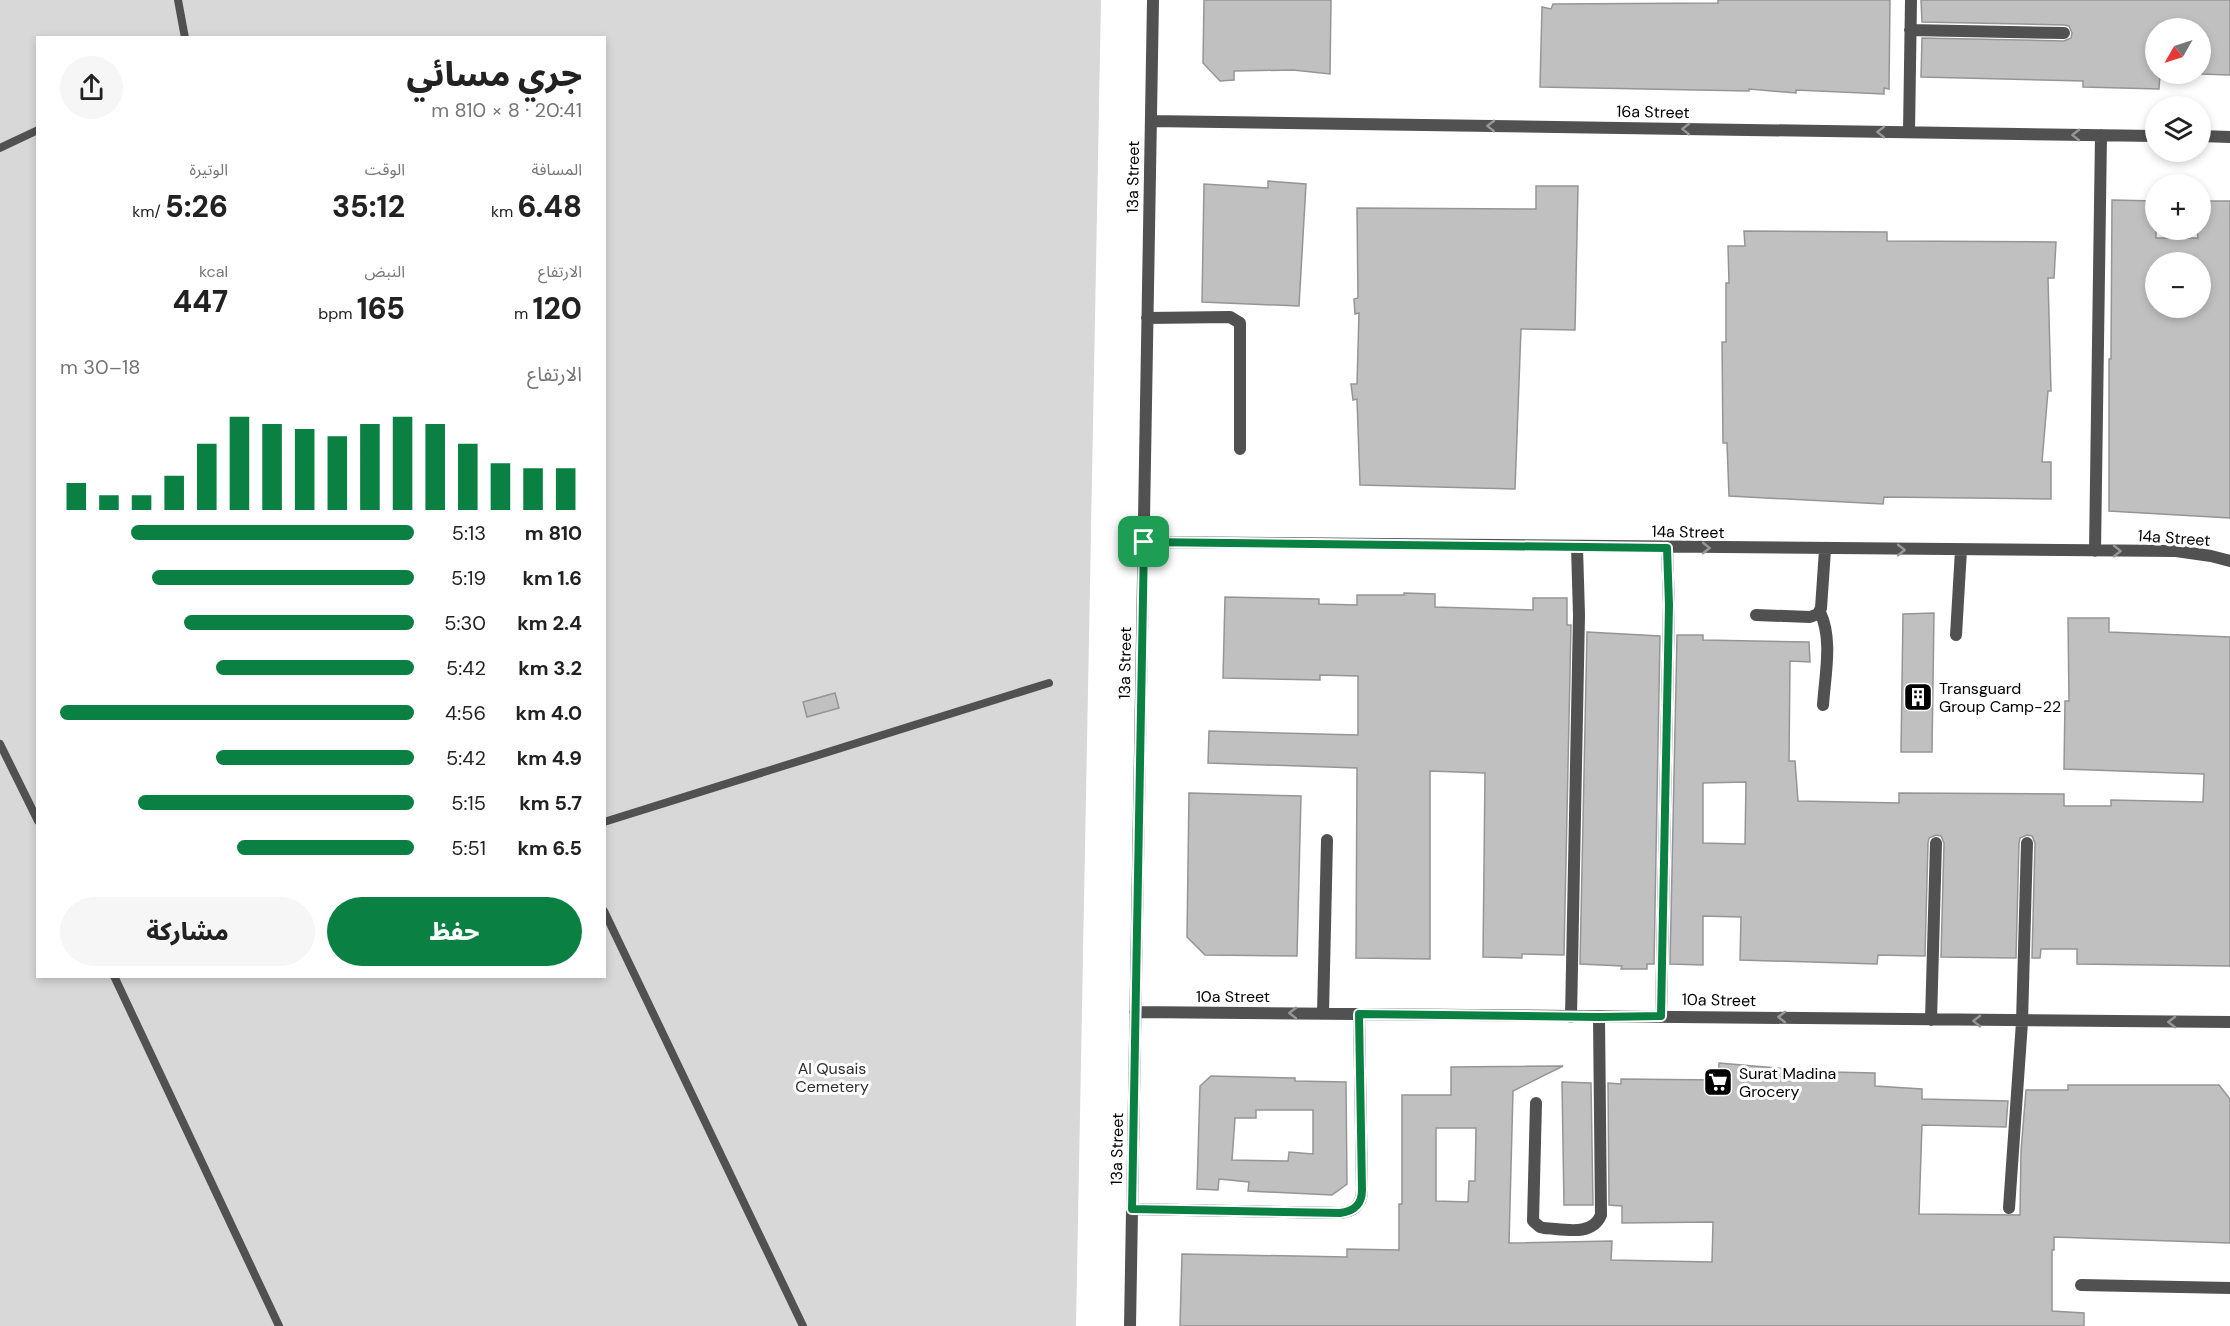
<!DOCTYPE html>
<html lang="ar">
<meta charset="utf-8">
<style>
:root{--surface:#fff;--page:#f6f6f6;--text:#222;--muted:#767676;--accent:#0b8043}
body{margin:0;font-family:"DM Sans","Noto Sans Arabic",sans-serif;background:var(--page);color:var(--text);direction:rtl;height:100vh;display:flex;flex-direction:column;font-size:22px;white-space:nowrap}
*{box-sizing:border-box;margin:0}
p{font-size:20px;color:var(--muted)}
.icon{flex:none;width:33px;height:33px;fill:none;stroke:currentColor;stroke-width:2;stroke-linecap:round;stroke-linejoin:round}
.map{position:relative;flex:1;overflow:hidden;direction:ltr}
.panel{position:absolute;left:36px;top:36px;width:570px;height:942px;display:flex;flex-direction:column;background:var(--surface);border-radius:0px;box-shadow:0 3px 9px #0003;direction:rtl}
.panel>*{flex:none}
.needle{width:39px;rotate:231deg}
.tools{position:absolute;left:2145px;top:18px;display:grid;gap:12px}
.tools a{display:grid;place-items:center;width:66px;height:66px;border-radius:50%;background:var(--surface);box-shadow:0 3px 9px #0003;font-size:30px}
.pin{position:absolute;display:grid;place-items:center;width:51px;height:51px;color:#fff;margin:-26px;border-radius:12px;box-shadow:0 3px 9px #0006}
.round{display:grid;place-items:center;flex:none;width:63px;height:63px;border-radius:32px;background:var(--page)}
.summary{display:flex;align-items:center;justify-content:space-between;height:102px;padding:0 24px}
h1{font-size:33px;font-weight:800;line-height:45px}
.metrics{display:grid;grid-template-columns:repeat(3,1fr);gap:9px;height:102px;padding:6px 24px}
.metrics div{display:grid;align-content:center}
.metrics b{font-size:30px;font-weight:800}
.metrics small{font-size:16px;font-weight:400}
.metrics p{font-size:16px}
.chart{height:168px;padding:12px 24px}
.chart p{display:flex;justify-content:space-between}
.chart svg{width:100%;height:108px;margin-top:6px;stroke:var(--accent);stroke-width:6}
.button{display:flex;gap:12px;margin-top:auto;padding:12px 24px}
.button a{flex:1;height:69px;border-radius:36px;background:var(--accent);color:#fff;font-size:24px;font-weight:800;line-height:69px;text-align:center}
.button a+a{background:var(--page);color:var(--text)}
ul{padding:0 24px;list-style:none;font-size:20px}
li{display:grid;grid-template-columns:96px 72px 1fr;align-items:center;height:45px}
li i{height:15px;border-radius:8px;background:var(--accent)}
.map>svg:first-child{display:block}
.green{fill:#d8d8d8;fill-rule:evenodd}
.building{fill:#c0c0c0;stroke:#959595;stroke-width:1.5;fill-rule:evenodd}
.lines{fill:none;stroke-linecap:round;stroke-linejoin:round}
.service{stroke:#515151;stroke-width:8}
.minor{stroke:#515151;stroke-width:12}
.oneway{stroke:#979797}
.route-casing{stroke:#fff;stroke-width:12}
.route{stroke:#0b8043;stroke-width:8}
.labels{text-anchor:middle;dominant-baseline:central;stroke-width:6;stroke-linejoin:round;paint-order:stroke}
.street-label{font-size:16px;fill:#000;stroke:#fff}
.poi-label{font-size:16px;fill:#000;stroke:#fff;text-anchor:start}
.park-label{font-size:16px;fill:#2f2f2f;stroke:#fff}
</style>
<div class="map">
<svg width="2230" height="1326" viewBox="0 0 2230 1326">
<rect width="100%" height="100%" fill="#fff"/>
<path class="green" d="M0,0H1101L1076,1326H0ZM38,38H604V976H38Z"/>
<path class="building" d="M1204,0H1331L1330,74L1293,70L1234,71V80L1220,81L1203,63Z
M1718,0H1890L1889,89L1884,88V94L1796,90V93L1749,89V91L1540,87L1542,7L1551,9L1553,4L1718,3Z
M1921,0H2230V75L2200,74V28H2156V74H2160L2159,89L2083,87V81L1921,77L1922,38L2064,41L2071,38L2072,33L2069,26L2064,25L1922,22Z
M1268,181L1306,184L1299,306L1202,302L1204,184L1268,188Z
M1536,186H1578L1575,330L1521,329L1515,489L1360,485L1357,399L1353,400L1351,384H1357L1359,313L1355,314L1354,299L1358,298L1357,208L1536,209Z
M2112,200L2156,201V238H2198L2197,230H2200V201H2230V518L2109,511V359H2111ZM2156,262H2200V308H2156Z
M1744,231L1887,232V241L2056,242L2054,278H2048L2051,391H2048L2042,462H2051V499L1884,497L1883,504L1729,496L1727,443H1723L1722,342H1726V283H1729L1728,246H1745Z
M1404,593L1435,594V607L1533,610V598H1567V625H1571L1564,955L1522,954V958L1483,957L1485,773L1430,771V959L1356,958L1357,768L1208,763L1209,731L1358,735V676L1320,675V680L1223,678L1225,597L1319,599V604L1357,605V595H1404Z
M1934,613L1932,752H1901L1903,614Z
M2068,618H2109V632L2230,637V966L2077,964V949H2041L2040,958H2032L2035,843L2032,836L2027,835L2020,838L2019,843L2016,958L1941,957L1944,843L1941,836L1936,835L1929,838L1928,843L1925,956L1878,955L1877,964L1740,960L1741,917L1703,916V965L1670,964L1677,635H1703V640L1809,642L1810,662L1790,661L1789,761H1795L1798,801L1899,803V793L2064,794V806H2111V800L2203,802L2204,774L2064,769L2065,701H2069ZM1746,782L1745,844L1703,843V783Z
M1587,632L1660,636L1654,964H1647V969H1621L1622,966L1580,964Z
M835,693L839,708L807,717L803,702Z
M1189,793L1301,796L1297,956L1205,955L1187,937Z
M1719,1063L1788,1069V1071L1875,1073V1086L1922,1089V1099L2008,1101L2006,1127L1922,1125L1919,1214L2020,1215L2021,1151L2026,1090H2068V1085H2219L2230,1099V1243L2054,1237V1250H2052V1311L2084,1313V1326H1180L1182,1254L1347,1257V1249L1399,1250V1204H1402V1095H1451V1067L1563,1066L1513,1091L1509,1243L1612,1241L1611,1260L1712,1262L1713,1222L1622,1223V1206L1609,1205L1608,1083L1621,1084V1079L1718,1080ZM1436,1128H1476L1475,1181H1469L1468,1202L1436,1201Z
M1211,1076L1295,1078V1081L1346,1082L1347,1184L1332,1195L1248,1191L1249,1182L1219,1179L1218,1190L1197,1189L1200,1086ZM1256,1110H1313V1154L1289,1152L1288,1161L1232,1160L1235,1118H1256Z
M1562,1082L1591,1083L1593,1205H1564Z"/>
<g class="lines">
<path class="service" d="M178,0L185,38
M0,148L38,130
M0,744L38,821
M604,822L1049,683
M604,911L803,1326
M114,976L279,1326"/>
<path class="minor" d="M1910,30L2064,33
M1151,121L2156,136
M1909,132L1911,0
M2200,136L2230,137
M1147,318L1230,317L1240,323V449
M1144,542L2176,551L2211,556L2230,561
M2095,551L2101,135
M1820,612C1833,639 1825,675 1823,705
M1756,615L1810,617L1818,614L1821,608L1825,550
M1956,635L1961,550
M1135,1012L2230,1022
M1323,1013L1327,840
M1661,1016L1669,605L1667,548
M1571,1017L1579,615L1577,547
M1931,1020L1936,843
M1536,1103L1533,1221L1540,1227L1544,1228C1564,1229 1592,1237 1601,1215L1599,1017
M2009,1208L2022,1022L2027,843
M1132,1209L1340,1213C1354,1212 1362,1204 1362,1190L1359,1014
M2081,1285L2230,1288
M1130,1326L1153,0"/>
</g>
<defs><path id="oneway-chevron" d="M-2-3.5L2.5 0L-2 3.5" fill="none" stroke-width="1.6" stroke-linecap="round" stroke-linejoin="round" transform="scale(1.5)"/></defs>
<g class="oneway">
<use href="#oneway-chevron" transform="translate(1491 126) rotate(-179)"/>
<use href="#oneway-chevron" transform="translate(1686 129) rotate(-179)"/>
<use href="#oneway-chevron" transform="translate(1881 132) rotate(-179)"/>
<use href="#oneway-chevron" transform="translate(2076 135) rotate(-179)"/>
<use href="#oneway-chevron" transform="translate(1706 548) rotate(1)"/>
<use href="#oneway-chevron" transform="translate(1901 550)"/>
<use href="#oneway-chevron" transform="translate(2117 551) rotate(1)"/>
<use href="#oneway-chevron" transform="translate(1293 1013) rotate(-180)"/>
<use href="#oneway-chevron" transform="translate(1782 1017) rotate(-179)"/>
<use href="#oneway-chevron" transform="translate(1977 1021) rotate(-179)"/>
<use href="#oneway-chevron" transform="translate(2172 1022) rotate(-180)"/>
</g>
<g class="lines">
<g class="route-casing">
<path id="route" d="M1144,542L1667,548L1669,605L1661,1016L1599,1017L1359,1014L1362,1190C1362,1205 1354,1211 1340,1213L1132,1209Z"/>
</g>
<use href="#route" class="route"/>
</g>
<defs>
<g id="building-square" transform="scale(1.5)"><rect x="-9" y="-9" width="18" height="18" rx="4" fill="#000" stroke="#fff"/><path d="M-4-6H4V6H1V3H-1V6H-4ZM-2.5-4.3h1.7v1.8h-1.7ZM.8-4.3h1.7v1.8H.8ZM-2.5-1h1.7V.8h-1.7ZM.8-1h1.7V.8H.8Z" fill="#fff"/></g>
<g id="supermarket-square" transform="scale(1.5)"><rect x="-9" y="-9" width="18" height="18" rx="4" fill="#000" stroke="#fff"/><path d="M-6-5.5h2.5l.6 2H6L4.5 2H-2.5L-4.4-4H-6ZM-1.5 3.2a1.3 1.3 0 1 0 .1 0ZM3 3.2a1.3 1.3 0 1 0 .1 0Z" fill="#fff"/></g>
</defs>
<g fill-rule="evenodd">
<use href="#building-square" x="1918" y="697"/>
<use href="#supermarket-square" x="1718" y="1082"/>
</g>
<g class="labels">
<g class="street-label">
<text transform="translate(1653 112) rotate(1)">16a Street</text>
<text transform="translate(1133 177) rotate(-89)">13a Street</text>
<text transform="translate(1688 532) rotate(1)">14a Street</text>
<text transform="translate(2174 538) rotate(4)">14a Street</text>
<text transform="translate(1125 663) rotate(-89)">13a Street</text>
<text x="1233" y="996">10a Street</text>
<text transform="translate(1719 1000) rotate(1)">10a Street</text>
<text transform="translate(1117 1149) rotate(-89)">13a Street</text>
</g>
<g class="poi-label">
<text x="1939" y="688">Transguard<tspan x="1939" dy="18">Group Camp-22</tspan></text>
<text x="1739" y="1073">Surat Madina<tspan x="1739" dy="18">Grocery</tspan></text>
</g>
<g class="park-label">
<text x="832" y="1068">Al Qusais<tspan x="832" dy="18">Cemetery</tspan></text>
</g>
</g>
</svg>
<div class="tools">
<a><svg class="needle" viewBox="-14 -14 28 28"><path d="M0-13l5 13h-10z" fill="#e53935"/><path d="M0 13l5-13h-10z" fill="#767676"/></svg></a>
<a><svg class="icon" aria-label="layers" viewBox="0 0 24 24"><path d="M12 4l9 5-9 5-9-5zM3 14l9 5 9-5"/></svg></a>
<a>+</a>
<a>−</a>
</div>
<div class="pin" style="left:1144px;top:542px;background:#1e9e55"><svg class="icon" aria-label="arrive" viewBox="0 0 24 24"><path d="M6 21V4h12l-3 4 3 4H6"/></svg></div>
<section class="panel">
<div class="summary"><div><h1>جري مسائي</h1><p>20:41 · 8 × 810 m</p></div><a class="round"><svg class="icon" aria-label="share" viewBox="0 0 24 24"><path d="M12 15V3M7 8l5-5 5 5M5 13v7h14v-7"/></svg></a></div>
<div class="metrics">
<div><p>المسافة</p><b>6.48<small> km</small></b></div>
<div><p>الوقت</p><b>35:12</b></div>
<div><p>الوتيرة</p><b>5:26<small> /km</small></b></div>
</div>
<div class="metrics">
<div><p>الارتفاع</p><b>120<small> m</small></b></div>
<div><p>النبض</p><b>165<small> bpm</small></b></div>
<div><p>kcal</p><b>447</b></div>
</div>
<div class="chart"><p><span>الارتفاع</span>18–30 m</p>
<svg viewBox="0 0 160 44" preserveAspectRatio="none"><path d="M5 44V33M15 44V38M25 44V38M35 44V30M45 44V17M55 44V6M65 44V9M75 44V11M85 44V14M95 44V9M105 44V6M115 44V9M125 44V17M135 44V25M145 44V27M155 44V27"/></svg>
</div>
<ul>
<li><b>810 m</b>5:13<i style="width:80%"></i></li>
<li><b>1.6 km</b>5:19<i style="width:74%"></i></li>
<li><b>2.4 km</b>5:30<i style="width:65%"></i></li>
<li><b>3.2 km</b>5:42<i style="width:56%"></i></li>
<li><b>4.0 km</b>4:56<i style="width:100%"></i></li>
<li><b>4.9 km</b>5:42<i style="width:56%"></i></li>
<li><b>5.7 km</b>5:15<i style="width:78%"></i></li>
<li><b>6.5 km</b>5:51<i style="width:50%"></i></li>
</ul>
<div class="button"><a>حفظ</a><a>مشاركة</a></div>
</section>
</div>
